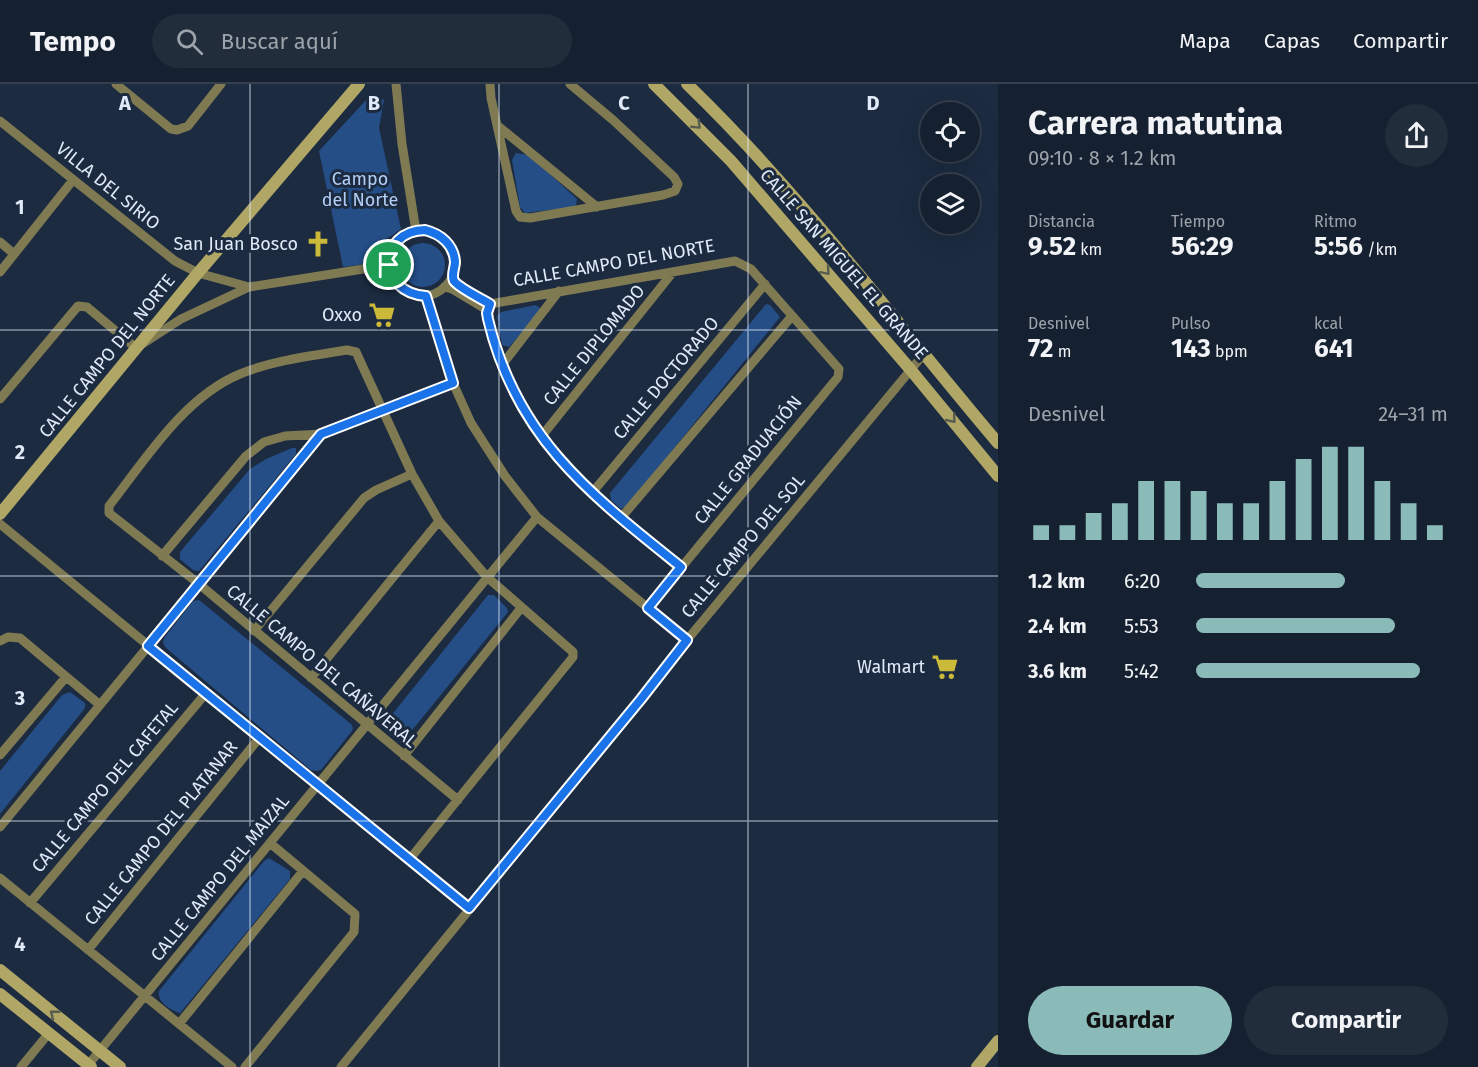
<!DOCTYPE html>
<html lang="es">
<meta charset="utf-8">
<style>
:root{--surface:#152030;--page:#222d3c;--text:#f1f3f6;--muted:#9da3ab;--line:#343e4c;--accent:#8bbbb9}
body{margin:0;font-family:"Fira Sans",sans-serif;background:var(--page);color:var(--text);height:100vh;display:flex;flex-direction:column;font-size:22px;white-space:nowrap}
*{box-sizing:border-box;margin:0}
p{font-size:20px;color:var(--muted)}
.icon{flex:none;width:33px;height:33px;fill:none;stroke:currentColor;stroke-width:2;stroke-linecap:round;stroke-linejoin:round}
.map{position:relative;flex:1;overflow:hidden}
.drawer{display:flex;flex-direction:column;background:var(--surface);width:480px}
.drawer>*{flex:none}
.fabs{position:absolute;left:920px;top:18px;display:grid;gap:12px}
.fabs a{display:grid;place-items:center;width:60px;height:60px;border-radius:50%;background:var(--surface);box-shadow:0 6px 24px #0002,0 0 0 2px var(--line);font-size:30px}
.pin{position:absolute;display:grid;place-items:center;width:51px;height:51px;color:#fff;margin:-26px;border:3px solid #fff;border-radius:50%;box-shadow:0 2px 6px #0007}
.round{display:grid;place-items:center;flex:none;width:63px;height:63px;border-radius:32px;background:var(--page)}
.overview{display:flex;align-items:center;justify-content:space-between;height:102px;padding:0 30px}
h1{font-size:33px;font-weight:700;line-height:45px}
.metrics{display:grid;grid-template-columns:repeat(3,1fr);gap:9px;height:102px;padding:6px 30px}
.metrics div{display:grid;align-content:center}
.metrics b{font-size:26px;font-weight:700}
.metrics small{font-size:16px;font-weight:400}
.metrics p{font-size:16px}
.chart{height:168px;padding:12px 30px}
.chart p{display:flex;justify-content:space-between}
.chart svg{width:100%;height:108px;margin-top:6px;stroke:var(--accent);stroke-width:6}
.button{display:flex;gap:12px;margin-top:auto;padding:12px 30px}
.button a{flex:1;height:69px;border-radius:36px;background:var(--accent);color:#111;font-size:24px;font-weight:700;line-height:69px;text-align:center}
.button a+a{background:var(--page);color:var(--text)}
ul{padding:0 30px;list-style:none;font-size:20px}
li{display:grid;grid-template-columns:96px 72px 1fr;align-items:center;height:45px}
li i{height:15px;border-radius:8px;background:var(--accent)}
header{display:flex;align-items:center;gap:36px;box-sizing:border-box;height:84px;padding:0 30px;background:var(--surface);border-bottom:2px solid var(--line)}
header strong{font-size:28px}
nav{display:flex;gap:33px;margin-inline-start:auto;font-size:21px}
.search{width:420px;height:54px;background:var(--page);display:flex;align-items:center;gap:15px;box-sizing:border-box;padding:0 21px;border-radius:33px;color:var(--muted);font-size:22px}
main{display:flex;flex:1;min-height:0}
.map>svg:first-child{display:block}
.green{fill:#254e87}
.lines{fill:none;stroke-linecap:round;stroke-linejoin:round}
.street{stroke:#7f7a52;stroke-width:9}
.secondary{stroke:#b0a766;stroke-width:12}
.oneway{stroke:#575d4f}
.route-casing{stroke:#fff;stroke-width:12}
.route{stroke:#1a73e8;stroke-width:8}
.grid{fill:none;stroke:#e0eaf8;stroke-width:1.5;stroke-opacity:0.55}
.labels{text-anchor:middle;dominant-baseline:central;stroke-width:6;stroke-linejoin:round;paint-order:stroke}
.park-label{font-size:18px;fill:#b3cef5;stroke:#1c2b40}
.street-label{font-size:18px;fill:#e0eaf8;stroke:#1c2b40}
.poi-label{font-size:18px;fill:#e0eaf8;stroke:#1c2b40;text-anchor:end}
.grid-label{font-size:20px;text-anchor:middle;font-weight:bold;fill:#e0eaf8;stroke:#1c2b40;stroke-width:6;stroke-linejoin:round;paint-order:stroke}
</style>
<header>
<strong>Tempo</strong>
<div class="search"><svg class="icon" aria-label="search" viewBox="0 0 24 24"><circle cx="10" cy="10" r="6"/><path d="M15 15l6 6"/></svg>Buscar aquí</div>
<nav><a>Mapa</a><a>Capas</a><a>Compartir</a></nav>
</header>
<main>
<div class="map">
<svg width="998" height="983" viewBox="0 0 998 983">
<rect width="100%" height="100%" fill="#1c2b40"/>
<path class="green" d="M375,10L384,16L379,44L401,145L384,157L375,179L343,183L319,67L368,14Z
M516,69L529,71L577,115L576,121L573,123L525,129L520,123L512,76Z
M401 181a22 22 0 1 1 44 0a22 22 0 1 1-44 0Z
M766,220L770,221L780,233L629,420L621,425L611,416L610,409Z
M536,221L540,224V228L509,263L502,261L497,232L501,228Z
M292,364H296V370L199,487L193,486L180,475V468L250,385L266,375Z
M488,511H494L507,524L508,528L405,655L399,656L384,645L386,638Z
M199,516L351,640L353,644L352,647L321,686L316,687L311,686L166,564L163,559L164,554L193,517Z
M70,608L85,619V624L0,730V687L62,611Z
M269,774L290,787V795L185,923L180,929C170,926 157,918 159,907L264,777Z"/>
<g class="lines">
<path class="street" d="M116,0L171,45L177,46L188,42L221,0
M396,0L402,60L416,147
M490,0L491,14L516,127L520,133L530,134L663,111L675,107L678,100L674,93L613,36L570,0
M0,37L175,177L198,189L249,203
M498,42L597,123
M389 179a33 33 0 1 1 66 0a33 33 0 1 1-66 0Z
M0,158L14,170
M0,188L73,96
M453,190L456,199L490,220
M444,203L452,205L487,226
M426,212L453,299L471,339L505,392L537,433L687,556
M502,281L559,207
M0,315L78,222L87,223L136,264L181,235L249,203L389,181
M541,353L673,188
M592,409L765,200
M620,435L792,232
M0,440L469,824
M162,472L246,372L264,358L285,352L322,350L453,299
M648,524L838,293L839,285L751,185L735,177L490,220L487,229L488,235C516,355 591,411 681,483
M254,547L364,414L376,406L412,390
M0,557L8,553L20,554L100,621
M311,594L439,437
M0,671L66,593
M404,672L521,524
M0,743L322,350
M409,776L573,573V568L487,493L439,437L412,390L356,268L347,266C311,272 274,276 240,290C184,313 145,376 109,422V429L199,500L458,716
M0,794L232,983
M30,819L206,609
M88,866L260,653
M179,940L303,787
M88,981L537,433
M21,983L49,949
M245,983L354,848L355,830L270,759
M341,983L641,615L687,556L923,271"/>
<path class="secondary" d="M654,0L731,77L910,285L998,392
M687,0C801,110 896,239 998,359
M0,430L198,189L359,0
M0,886L120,983
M0,910L91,983
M977,983L998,957"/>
</g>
<defs><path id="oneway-chevron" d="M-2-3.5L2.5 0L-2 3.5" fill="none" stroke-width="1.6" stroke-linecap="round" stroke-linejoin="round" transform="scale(1.5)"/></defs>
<g class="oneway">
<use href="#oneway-chevron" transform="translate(697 41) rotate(44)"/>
<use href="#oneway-chevron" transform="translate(826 187) rotate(49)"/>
<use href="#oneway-chevron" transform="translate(952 335) rotate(51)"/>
<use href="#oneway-chevron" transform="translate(54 930) rotate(-141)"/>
</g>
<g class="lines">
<g class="route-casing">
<path id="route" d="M425,146C441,150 454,161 455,178C455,184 451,191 454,197C459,204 482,215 490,220L487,229L488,235C516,354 591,411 681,483L648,524L687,556L641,615L469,824L148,562L321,350L453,299L426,212C377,209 377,147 425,146Z"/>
</g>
<use href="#route" class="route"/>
</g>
<path class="grid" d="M250,0V983M499,0V983M748,0V983M0,246H998M0,492H998M0,737H998"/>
<defs>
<g id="church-bare" transform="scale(2.07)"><path d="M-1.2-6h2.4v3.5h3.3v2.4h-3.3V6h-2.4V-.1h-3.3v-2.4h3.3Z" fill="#cbba39" stroke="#1c2b40" stroke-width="2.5" paint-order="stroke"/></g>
<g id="supermarket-bare" transform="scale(2.07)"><path d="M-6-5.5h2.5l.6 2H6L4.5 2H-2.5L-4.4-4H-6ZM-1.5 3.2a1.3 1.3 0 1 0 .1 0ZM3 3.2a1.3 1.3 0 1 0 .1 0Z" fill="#cbba39" stroke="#1c2b40" stroke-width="2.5" paint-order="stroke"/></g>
</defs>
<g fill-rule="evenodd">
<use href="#church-bare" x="318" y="160"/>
<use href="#supermarket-bare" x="382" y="231"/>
<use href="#supermarket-bare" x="945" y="583"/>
</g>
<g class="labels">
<g class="park-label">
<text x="360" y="95">Campo<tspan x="360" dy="21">del Norte</tspan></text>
</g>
<g class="street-label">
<text transform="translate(108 102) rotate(39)">VILLA DEL SIRIO</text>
<text transform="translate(614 179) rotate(-10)">CALLE CAMPO DEL NORTE</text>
<text transform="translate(844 180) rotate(49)">CALLE SAN MIGUEL EL GRANDE</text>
<text transform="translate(594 261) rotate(-51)">CALLE DIPLOMADO</text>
<text transform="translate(107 272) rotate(-51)">CALLE CAMPO DEL NORTE</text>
<text transform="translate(666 294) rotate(-50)">CALLE DOCTORADO</text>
<text transform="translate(748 376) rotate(-51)">CALLE GRADUACIÓN</text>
<text transform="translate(743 462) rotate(-50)">CALLE CAMPO DEL SOL</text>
<text transform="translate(322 582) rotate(40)">CALLE CAMPO DEL CAÑAVERAL</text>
<text transform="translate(105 703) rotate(-50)">CALLE CAMPO DEL CAFETAL</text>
<text transform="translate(161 749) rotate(-51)">CALLE CAMPO DEL PLATANAR</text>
<text transform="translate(220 794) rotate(-51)">CALLE CAMPO DEL MAIZAL</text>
</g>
<g class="poi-label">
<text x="298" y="160">San Juan Bosco</text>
<text x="362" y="231">Oxxo</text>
<text x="925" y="583">Walmart</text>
</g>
</g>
<g class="grid-label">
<text x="125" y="26">A</text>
<text x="374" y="26">B</text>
<text x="624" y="26">C</text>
<text x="873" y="26">D</text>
<text x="20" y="130">1</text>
<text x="20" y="375">2</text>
<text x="20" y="621">3</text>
<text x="20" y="867">4</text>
</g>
</svg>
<div class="fabs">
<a><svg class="icon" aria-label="locate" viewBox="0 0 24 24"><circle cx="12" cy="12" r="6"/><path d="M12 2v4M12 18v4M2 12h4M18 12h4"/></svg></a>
<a><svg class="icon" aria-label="layers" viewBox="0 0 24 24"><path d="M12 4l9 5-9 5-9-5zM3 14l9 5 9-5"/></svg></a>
</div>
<div class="pin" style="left:389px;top:181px;background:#1e9e55"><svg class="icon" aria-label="arrive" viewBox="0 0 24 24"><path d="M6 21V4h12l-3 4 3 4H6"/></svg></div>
</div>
<section class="drawer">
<div class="overview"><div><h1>Carrera matutina</h1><p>09:10 · 8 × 1.2 km</p></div><a class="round"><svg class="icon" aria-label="share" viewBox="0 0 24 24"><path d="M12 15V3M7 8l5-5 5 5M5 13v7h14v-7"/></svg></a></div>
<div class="metrics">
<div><p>Distancia</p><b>9.52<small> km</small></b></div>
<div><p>Tiempo</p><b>56:29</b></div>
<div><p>Ritmo</p><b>5:56<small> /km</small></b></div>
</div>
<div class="metrics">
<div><p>Desnivel</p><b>72<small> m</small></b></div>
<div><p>Pulso</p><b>143<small> bpm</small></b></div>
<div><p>kcal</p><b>641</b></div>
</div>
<div class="chart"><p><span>Desnivel</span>24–31 m</p>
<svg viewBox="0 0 160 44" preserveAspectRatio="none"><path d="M5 44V38M15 44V38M25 44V33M35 44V29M45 44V20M55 44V20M65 44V24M75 44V29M85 44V29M95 44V20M105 44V11M115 44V6M125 44V6M135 44V20M145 44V29M155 44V38"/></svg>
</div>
<ul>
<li><b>1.2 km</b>6:20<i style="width:59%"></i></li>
<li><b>2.4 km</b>5:53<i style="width:79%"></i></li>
<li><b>3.6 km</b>5:42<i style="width:89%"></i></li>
</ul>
<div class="button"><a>Guardar</a><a>Compartir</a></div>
</section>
</main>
